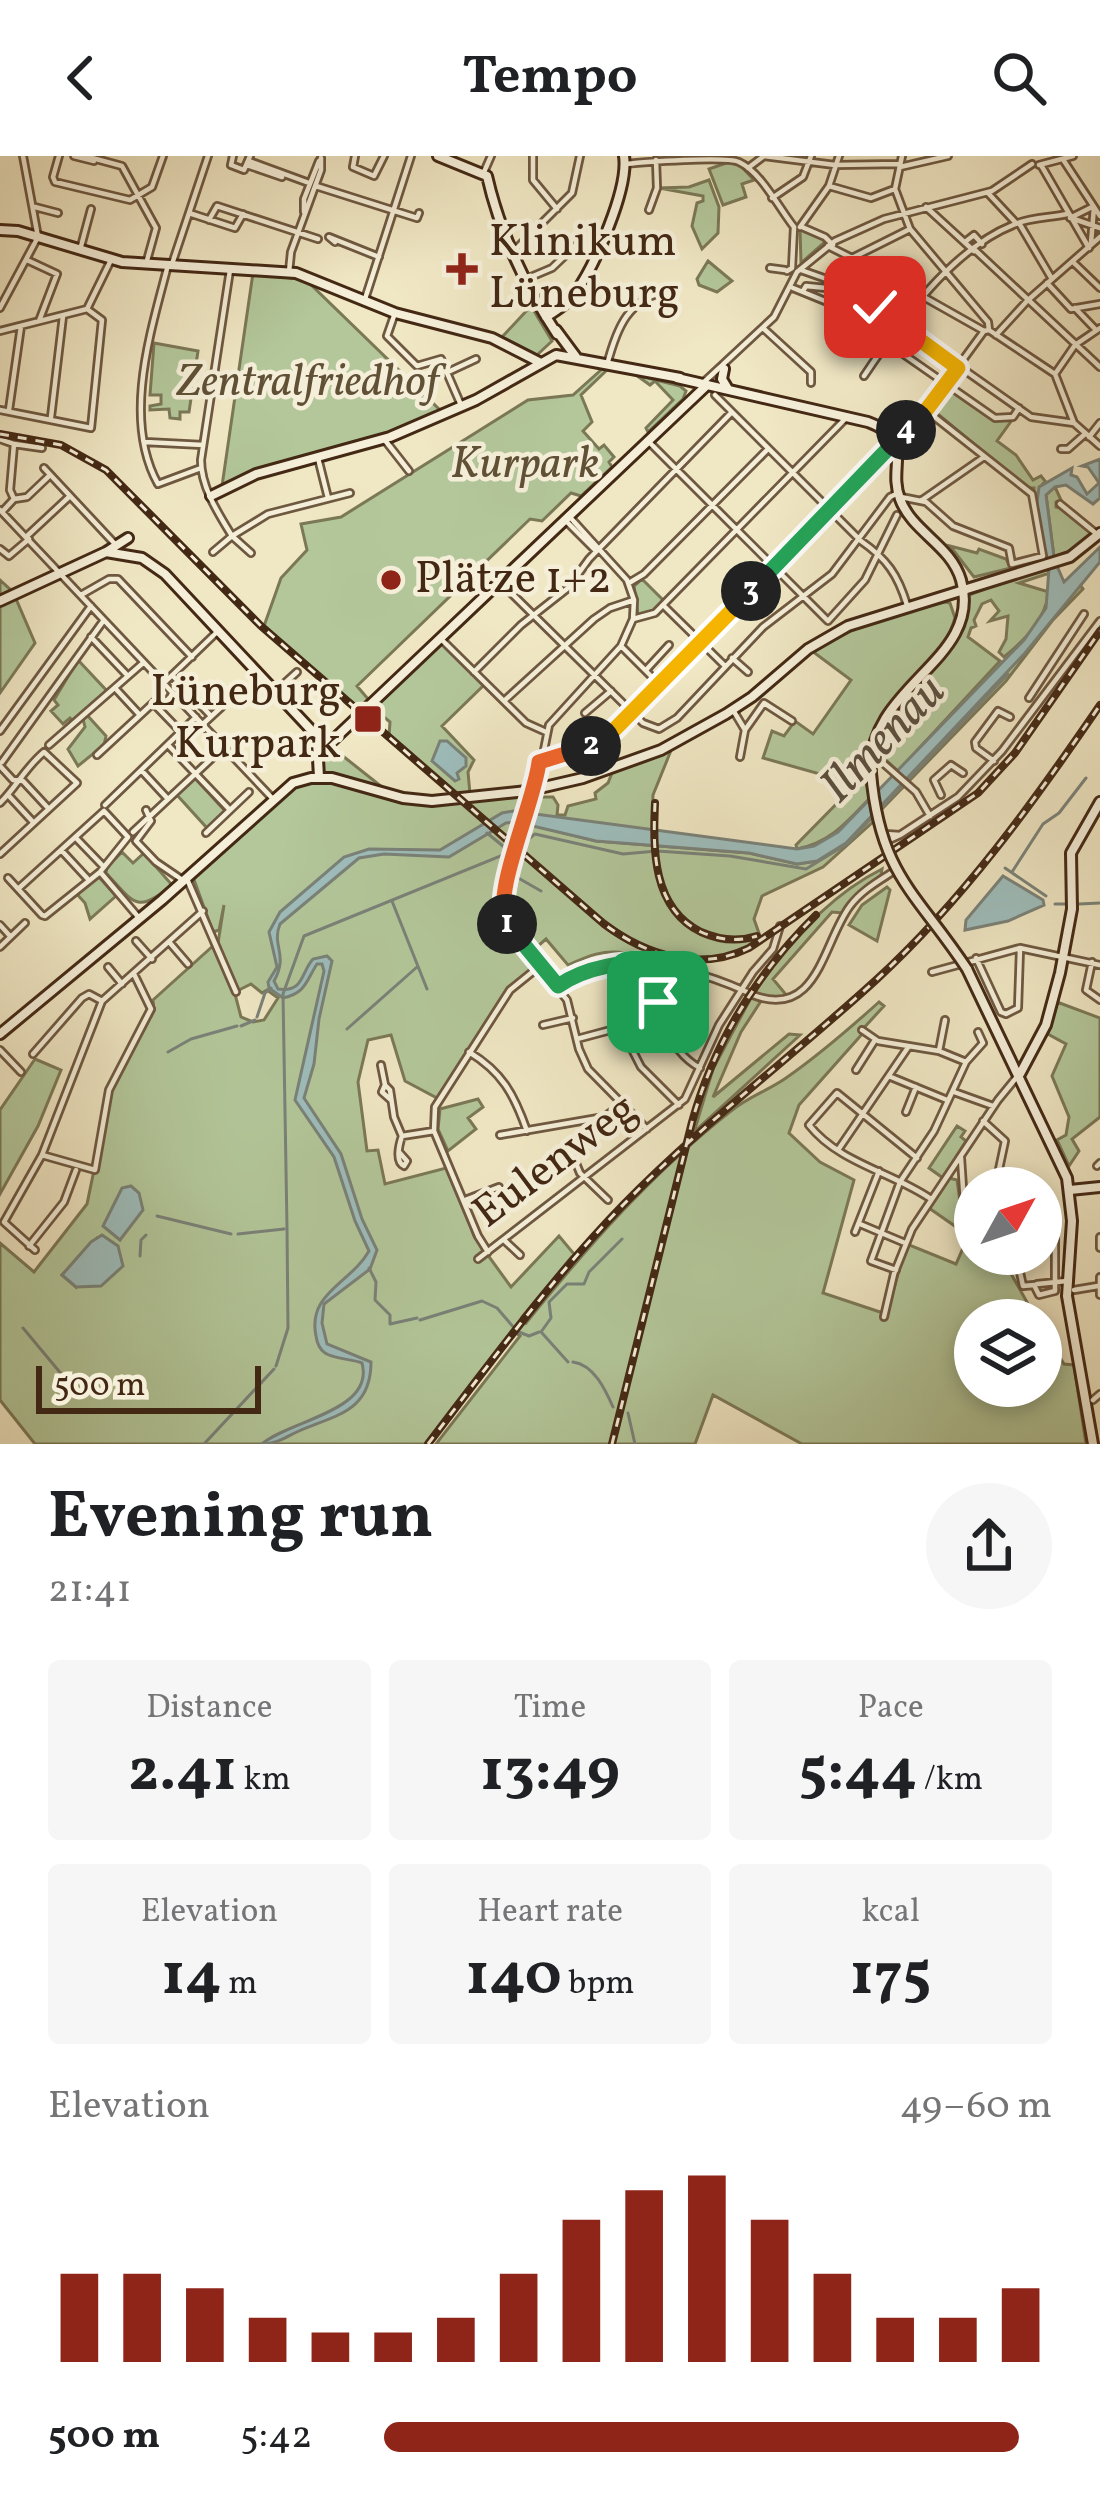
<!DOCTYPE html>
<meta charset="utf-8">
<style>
:root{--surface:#fff;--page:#f6f6f6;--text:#202124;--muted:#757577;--accent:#8f2418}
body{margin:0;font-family:Vollkorn,serif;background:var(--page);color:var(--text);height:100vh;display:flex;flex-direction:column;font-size:45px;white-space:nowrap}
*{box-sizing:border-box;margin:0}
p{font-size:39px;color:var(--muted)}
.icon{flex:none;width:66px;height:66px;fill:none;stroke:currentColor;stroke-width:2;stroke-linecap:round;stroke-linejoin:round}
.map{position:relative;height:1288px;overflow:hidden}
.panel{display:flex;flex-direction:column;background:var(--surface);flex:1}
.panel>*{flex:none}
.needle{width:78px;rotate:50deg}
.tools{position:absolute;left:954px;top:1011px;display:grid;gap:24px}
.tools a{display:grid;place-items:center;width:108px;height:108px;border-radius:50%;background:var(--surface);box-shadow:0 6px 18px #0003;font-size:60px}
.scale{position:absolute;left:36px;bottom:30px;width:225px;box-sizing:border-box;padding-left:12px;border:6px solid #432814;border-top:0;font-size:33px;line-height:42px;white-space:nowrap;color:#432814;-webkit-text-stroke:9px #f5efd9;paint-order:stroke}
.pin{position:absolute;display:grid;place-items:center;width:102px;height:102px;color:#fff;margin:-51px;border-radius:24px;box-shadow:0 6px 18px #0006}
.km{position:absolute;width:60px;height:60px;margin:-30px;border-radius:50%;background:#222;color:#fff;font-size:33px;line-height:60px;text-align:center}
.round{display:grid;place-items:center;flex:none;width:126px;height:126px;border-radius:63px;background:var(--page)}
.overview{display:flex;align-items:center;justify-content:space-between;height:204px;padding:0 48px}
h1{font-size:66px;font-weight:700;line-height:90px}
.stats{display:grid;grid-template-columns:repeat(3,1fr);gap:18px;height:204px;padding:12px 48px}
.stats div{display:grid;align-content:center;border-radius:12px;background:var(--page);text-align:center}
.stats b{font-size:60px;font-weight:700}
.stats small{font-size:33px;font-weight:400}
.stats p{font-size:33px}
.chart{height:336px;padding:24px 48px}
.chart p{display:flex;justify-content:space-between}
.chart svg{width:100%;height:216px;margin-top:12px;stroke:var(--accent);stroke-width:6}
ul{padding:0 48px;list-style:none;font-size:39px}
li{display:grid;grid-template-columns:192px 144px 1fr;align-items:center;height:90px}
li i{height:30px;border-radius:15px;background:var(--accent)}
header{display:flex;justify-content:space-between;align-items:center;height:156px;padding:0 48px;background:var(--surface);font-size:54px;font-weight:700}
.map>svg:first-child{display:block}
.green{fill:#b3c79a;stroke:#7b7857;stroke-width:3;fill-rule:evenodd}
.water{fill:#9ebebd;stroke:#7a8279;stroke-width:3}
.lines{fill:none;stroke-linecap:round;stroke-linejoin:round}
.stream{stroke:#7a8279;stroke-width:3}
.street-tunnel{stroke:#cdc1a1;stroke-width:4.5;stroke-dasharray:4.5 2;stroke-linecap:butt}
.street-casing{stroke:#6e5840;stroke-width:10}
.secondary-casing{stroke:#432814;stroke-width:14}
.street{stroke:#f5efd9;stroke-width:4.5}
.secondary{stroke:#f5efd9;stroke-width:8}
.rail-casing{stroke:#432814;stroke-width:8}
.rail{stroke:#f5efd9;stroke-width:3;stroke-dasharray:9;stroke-linecap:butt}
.secondary-bridge-casing{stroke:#432814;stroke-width:14;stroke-linecap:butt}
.secondary-bridge{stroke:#f5efd9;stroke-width:8}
.split-1-casing{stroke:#fff;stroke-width:24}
.split-2-casing{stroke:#fff;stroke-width:24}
.split-3-casing{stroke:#fff;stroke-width:24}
.split-4-casing{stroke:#fff;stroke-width:24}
.split-5-casing{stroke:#fff;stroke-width:24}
.split-1{stroke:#22a559;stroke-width:15}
.split-2{stroke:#f0652b;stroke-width:15}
.split-3{stroke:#f5b400;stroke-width:15}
.split-4{stroke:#22a559;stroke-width:15}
.split-5{stroke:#f5b400;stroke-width:15}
.poi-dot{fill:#8f2418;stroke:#f5efd9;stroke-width:4.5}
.labels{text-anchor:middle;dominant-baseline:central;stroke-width:9;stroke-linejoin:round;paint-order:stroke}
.poi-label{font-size:45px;fill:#432814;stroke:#f5efd9;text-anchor:start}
.park-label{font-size:45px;font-style:italic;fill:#5f5036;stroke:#f5efd9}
.street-label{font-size:45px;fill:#432814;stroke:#f5efd9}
.water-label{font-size:48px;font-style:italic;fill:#5a4e3e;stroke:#f5efd9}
</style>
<header><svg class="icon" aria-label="back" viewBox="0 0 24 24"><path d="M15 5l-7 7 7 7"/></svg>Tempo<svg class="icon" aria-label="search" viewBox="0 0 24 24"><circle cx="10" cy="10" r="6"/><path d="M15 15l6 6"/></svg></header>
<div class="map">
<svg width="1100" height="1288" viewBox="0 0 1100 1288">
<rect width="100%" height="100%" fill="#f0e7c4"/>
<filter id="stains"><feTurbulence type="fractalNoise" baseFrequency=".00167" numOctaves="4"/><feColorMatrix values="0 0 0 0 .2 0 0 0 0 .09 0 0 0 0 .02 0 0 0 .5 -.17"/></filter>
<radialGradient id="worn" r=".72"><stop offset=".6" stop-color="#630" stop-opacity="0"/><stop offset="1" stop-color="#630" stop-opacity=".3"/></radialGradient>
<path class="green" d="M729,6L739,8L754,24L742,28L746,41L723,49L709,13Z
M709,24L719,51L718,77L702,93L692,70L697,47L703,45V40L659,32L689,31Z
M800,72L810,73L827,84L801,107Z
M708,105L732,125L717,136L699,129L697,123Z
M253,117L306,124L441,255L376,282L264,312L222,330Z
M531,150L552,185L537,199L502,181Z
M154,187L198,195L189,256H180V263L170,262L169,253L150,254V250L161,248V239H150Z
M602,213L607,214L581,239L592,266L583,275L599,293L604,289L614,301L609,306L612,311L581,340L571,337L542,365L530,363L357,530L368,543L359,553L264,470L281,422L307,394L301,368L341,361L528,244L573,239Z
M636,219L680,230L686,235L683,243L648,276L646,272L673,244L655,225L650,229Z
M950,233L994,264H1012L997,285L1016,299L1033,324L1041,320L1045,325C1027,346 1041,378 1047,403L1034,352V332H1027L933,254Z
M1055,331L1061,344L1056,346V351L1066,353L1092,377L1077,392L1054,401L1046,339Z
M950,390L977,397L979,393L1006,403L1011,412L974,421Z
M1043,411L1050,417L1019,427L1049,436C1045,464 1026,483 1004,501L999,496L1006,483L1008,460L990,465L999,455L991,444L982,448L974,464L976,470L971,472L968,481L1000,505L898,615L879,598L877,590L892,553L957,482L969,439Z
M642,423L664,445L650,458L638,460L634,430Z
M0,424L13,436L35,487L0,537Z
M1080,429L1083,433L1052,465L1006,525L880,655V649L1031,490Z
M945,446L950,447L955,462C931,543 855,526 869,643C847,666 830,687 797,693L796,689L853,631L852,627L763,602L772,575L784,580L795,565L813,578L851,524L812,495L869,466Z
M442,487L484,529L442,570L474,604L468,616L470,638L457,639L389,580L390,566L373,552Z
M78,504L107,535L73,565L70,562L63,568L51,555L58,549L54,544Z
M87,559L106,580L104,589L78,610L68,593L85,571L83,563Z
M329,589L387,635L323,619L320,602Z
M672,592L653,639L652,675L530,658L536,641H553L558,649L557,659H565L568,650L596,643L595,637L608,627L612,617Z
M195,622L225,655L207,672L177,639Z
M320,623L443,646L528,639L526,672L528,668L596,685L749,697L797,708L817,705L846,687L872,659L873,666L823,711L762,740L754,763L761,783C667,849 588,746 521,695L626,785L665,801L702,806V814L660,803H629L625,797C604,793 588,800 568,809L546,783L530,797L538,808L510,830L437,942L405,925L391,879L368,884L358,926L367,995L378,994L385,1028L450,1011L474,1080L511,1131L559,1080L574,1098L522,1161L526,1167C588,1090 653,1016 731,955C748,941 769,934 786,922C819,899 849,873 879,846L884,850L861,875L863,877L799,949L789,977L820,1006L854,1024L823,1137L886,1158L907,1088L956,1108L963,1092L959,1073L929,1052L949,1022L957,1024L964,1073L975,1077V1098H1000L1037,1164H975V1230H1041V1171L1064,1208L1074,1209L1086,1288H802L713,1239L695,1288H436L520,1180L514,1175L427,1288H35L0,1244V1087L34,1116L87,1048L111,932L154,855L153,844L214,789L235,838L241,861L253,866L264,864L278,842L267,834L262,837L251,828L237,835L218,787L224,749L219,774L213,776L193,721L289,632ZM98,1081L76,1131L62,1119Z
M122,696L133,707L144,697L172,729C137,759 134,747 106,717L107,711Z
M882,713L881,719L860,735L843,757L832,756L773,823L788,841L773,843L754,837C786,789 830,739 882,713Z
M98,720L116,740L90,763L85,747L75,736Z
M887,731L890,734L877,785L849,769L862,749Z
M752,840L761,845L741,876L713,941L789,878L800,879L694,976L713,913Z
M1057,846L1100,862V961L1072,983L1079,995L1069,1010L1057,984L1066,979L1069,961L1052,920L1066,888L1046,877Z
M35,903L61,914L38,970L0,1038V954Z
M478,943L483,951L468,962L476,973L448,995L438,973L440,953Z
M957,970L965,975L961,981L966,985L943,1022L929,1012Z"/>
<path class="water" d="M1100,303V342L1093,348L1066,329L1055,331L1046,339L1054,401L1047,403L1036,354L1039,331L1072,312L1071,319L1077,321L1087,338L1099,327L1088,311L1082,310Z
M1100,391V406L1025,497L846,687L817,705L797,708L749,697L596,685L516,666L506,667L449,701L384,698L359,702L280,768C271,790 289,798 274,825L278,833C304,837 301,816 313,803L327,800L332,805L319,863L314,908L304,942L341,998L362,1063L377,1094L370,1113L324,1148L322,1167L327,1188L371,1206C371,1256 335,1259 299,1275C285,1281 277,1288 262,1288C290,1264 375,1255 362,1207C352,1203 334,1203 325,1197C319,1193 317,1187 316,1180C307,1137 351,1127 369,1095L355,1065L334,1001L295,944L324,815L322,808H317C306,825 306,837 283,842L269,832L268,826L277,811L269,776L280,756L344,701L369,693L440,694L502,657L513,655L797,693L814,690L838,676L1024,484L1046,452L1049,413L1057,410L1064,426Z
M440,585H447L466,602V610L457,617L459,623L455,625L432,605Z
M1003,720L1043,744L1044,749L1008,765L965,774L966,764Z
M131,1030L139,1037L143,1054L120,1084L103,1070L122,1032Z
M102,1079L118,1090L123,1110L101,1130L76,1131L62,1119L91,1086Z"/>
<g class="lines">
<path class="stream" d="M904,628L1008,518
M487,677L509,695
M522,688L535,678L623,698L657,695L730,700L806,713L847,688L902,630
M521,689L513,719L541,735
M1005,712L1046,740
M1012,716L1043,668L1059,657L1086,622
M392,745L427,833
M1055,748H1066
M1079,748L1100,747
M257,861L265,837L271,832
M241,870L255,864
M347,873L417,811
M168,896L191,883L237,870
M157,1060L231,1078
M287,1071L283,838L304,780L513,695
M238,1078L284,1073
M140,1100L141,1084L146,1079
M369,1112L376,1126L375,1144L390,1159V1168L417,1162
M420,1164L482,1145L497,1152L515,1173
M23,1172L63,1220
M519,1176L529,1180L539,1176
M541,1176L551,1162L549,1146L567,1128H584L589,1116L622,1083
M542,1177L568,1206
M573,1206C594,1209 605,1233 613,1251
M276,1210L288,1172L287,1072
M628,1257L635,1288
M204,1288L274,1213"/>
<path class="street-tunnel" d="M227,0H228"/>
<g class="street-casing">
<path id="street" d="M59,0L53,21L55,26L130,44L152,31L163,0
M74,0L94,5
M85,0L122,10L156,72L146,108
M233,0L231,9L244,14L250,0
M355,0L353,11L374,20L384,0
M533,0V24L557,53
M902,0L895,33L910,73L988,166L989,174
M249,5L309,27
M1064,5L1100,60
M626,8C643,6 726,0 739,6C761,16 779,52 794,71
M247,9L282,21
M1039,9L1073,0
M1041,9L1089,92
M900,11L948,0
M748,12L764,0L835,9L899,8
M484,16L491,0
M316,30L417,62L419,57
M829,30L871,42L892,34
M988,37L1016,67
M772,42L803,21L811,0
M35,51L58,57
M926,51L974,95
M649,54L657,32L656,4
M304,56V43L319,5
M189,57L235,72L243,58
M1070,62L1092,51
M1071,62L1100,72
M209,64L217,50L318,83
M1019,67L1052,123
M800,71L829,30L839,0
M802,71L825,81L833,89
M335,86L329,81L379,101
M965,86L974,79L982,88
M1091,87L1094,51
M828,90L868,110L893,114L922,140L984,175L989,174L1055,218L1074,267L1100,290
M80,94L91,53
M975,94L1100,211
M514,95L572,37L580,0
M852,102L910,73
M27,104L57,118L39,165
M1074,107L1100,132
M172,108L208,0
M168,109C151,175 122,263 158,328L201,312
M770,112L785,114
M230,114L201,304C201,331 218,357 232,380L268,358L350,337
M801,114L835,126L875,151L1031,261L1074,267
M787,115L792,112L794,71
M289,116L291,96L321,14V2
M526,123L552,112L575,90
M1047,127L1071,153L1100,148
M793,132L830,147L995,262L1013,261L1019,252
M803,135L806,130L836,133
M365,143L411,0
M865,144L893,114
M0,152L38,81L23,0
M1075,152L1096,174
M395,157L387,180L417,210L441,203L461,249
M763,172L811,216V227
M0,175L87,153L111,104
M996,179L1027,145L1100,81
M607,209C617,171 628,143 669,134
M448,216L476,203
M1055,218L1075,189L1100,172
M864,220C900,166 951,94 1013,69C1030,61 1049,62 1067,58
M703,227L774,161L797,116L835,85L884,63L992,35L1032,8
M715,239L861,385C887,403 898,419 907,449
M0,254L91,272L102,164L87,153
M9,254L21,170
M51,261L63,160
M1089,281L1100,267
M0,283L14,288L10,334L14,343L2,356
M384,283L409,315
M647,284L828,465L865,424L897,359
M895,285L914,271L984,175
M145,286L203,289
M14,288L42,292
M1061,293H1068L1085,278
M318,302L328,342
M44,312L114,387
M901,341L926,346L953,370L1009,392L1012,408L1043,400L1032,338L927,255
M14,343L27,341L48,321
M922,344L984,301
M1060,348L1098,379
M0,354L272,642
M568,359L627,424L634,444L633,463L621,490L549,569L536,634L504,727L501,755L512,775L567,844L579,893L588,913L647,973
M564,363L596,395
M26,381L70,340
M0,393L9,400L29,383
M213,396L232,380L251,397
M500,426L643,567L659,573L677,562L763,471L832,418L890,341L898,337
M629,427L644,418L767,294
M81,439L109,423H118L192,501
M665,451L725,510
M633,463L655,457L847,261
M91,481L127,519
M440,482L526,567L546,576
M621,490L659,528
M732,502L748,516
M646,514L669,489
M474,516L521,469L568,432L589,403L731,257
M174,521L211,560
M164,527L216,477
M115,532L139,558
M275,536L297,516
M1029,542L1084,458
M504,545L594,463L610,452L634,444
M153,547L181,576
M733,554L745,574L740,601
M585,557L611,535
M203,568L242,532
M745,574L764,547L792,565
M0,575L91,450
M49,589L143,507
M169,590L230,654
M97,599L164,537
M874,599L916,636L930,660
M994,605L976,592L975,586L998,555L1010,561
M2,606L104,464
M539,606L584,593L614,574L900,279L918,265
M0,610L13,624L23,625L48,652
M142,615L167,642
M941,639L934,624L951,609L963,617
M9,640L33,666
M0,647C17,630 25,612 44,596L77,627L0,698
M105,649L196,561
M146,654L151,665L136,685L156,706L181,723
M133,676L224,591
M206,677L249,636
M900,679L887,685L882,682L885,678L900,679L958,641L1002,595L1100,465
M77,683L102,709
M62,695L87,722
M101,717L140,763
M8,722L42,759L45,760L100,716L128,681L104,655L18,733
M187,723L236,836
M0,769L10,780
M136,785L152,803
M170,787L188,808
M0,791L25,767
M976,802L1001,856L1006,858L1018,852L1020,793
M1092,806L1086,834L1100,844
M659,808C653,844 665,893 700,912
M108,811L122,828
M932,816L1020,792L1100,809
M558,830C614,789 690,811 747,836
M753,839C818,864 823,786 850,750C862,734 879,725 894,715
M543,869L573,862
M622,874L641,911L679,949
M862,874L878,885L939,895L966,906
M577,883L663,860
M0,894L21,916
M939,895L945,864
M469,896C502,916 514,938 527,975
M33,898L82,842L89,838L102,845
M381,909L385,929
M856,914L875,884
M891,921L947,944
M954,936L993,950
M391,944L382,936L385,929L390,934L394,961L402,980L434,975
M906,956L916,931
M983,965L1005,985L995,1032
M500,979L604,961L621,949
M838,994L909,890
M571,995L580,1017L608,1044
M399,996L407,1005L404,1010C395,1006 399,989 402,980
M42,999L95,1014L109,934L151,853L134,818
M917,1002L837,937L809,969C839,1007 892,1016 931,1043
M961,1002L965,1062L975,1066
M1097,1010L1100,1007
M1001,1032L1030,1024
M465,1044L499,1031
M860,1068L905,1087
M855,1076L879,1015
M1041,1079L1055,1082
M1100,1081V1092
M504,1084L520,1099
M29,1090L64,1046L76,1014
M35,1094L4,1066L42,999L102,845L203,755
M488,1096L478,1080L434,975L435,951L510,834L541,809
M1016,1098L1023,1130L1034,1129L1039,1139L1055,1135V1062
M478,1103L685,943L719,869L753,816L773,793L780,770
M896,1114L871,1105L900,1026L934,975L966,906L983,887L978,876
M1100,1121V1139
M1037,1128L1067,1125
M1074,1134L1098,1130
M884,1161L894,1118L912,1073L998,944L1016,922
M1093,1244L1100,1238"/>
</g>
<g class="secondary-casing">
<path id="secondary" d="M438,0L487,20C500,77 524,128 557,178
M0,74L18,75L122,106L296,117L395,157L492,182L539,206
M546,161C557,154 568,147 576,136C595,109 629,32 624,0
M556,174L576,201
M724,213L722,223L728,233
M677,222L868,266C916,284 887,309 900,343C912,376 951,389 961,424C984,505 866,529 871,617
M211,340L256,318L390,281L476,244L556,199L680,222
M106,396L142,402L165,418L313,576L317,585L319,621
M0,445L106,396L128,382
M318,603L329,588L707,229
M967,813L1067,1022L1072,1065L1067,1140L1093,1288
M0,878L162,744L293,627L311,622H332L403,642L432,645L527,635L583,622L661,594L726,558L752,541L808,493L848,470L1070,401L1100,377
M1020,918L1046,869L1060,817L1072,753L1071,697L1100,646
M1070,1034L1100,1031"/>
</g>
<use href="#street" class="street"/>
<use href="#secondary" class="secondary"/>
<g class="rail-casing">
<path id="rail" d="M0,278L61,289L106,314L261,470L604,768C647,800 700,816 749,792L978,637L1015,597L1100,475
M655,647C653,693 652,752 701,776C719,784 738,786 757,780
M428,1288C490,1207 552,1122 624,1048C702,968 793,900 876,824C964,743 1033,647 1100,549
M612,1288L692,966C714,887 757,817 816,759"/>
</g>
<use href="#rail" class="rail"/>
<g class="secondary-bridge-casing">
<path id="secondary-bridge" d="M871,617C880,719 916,736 967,813"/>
</g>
<use href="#secondary-bridge" class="secondary-bridge"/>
</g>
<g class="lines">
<g class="split-1-casing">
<path id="split-1" d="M507,768L558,830C585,811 626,804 658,808V846"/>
</g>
<g class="split-2-casing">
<path id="split-2" d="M507,768C491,739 534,648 539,606L591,590"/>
</g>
<g class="split-3-casing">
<path id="split-3" d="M591,590L614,574L751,435"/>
</g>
<g class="split-4-casing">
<path id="split-4" d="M751,435L906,274"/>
</g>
<g class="split-5-casing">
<path id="split-5" d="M875,151L958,212L918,265L906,274"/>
</g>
<use href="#split-1" class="split-1"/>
<use href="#split-2" class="split-2"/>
<use href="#split-3" class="split-3"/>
<use href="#split-4" class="split-4"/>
<use href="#split-5" class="split-5"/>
</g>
<g class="poi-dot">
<path d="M456 95h12v12h12v12h-12v12h-12v-12h-12v-12h12z"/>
<circle cx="391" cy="424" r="12"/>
<rect x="353" y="548" width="30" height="30" rx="6"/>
</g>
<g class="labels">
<g class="poi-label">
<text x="489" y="87">Klinikum<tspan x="489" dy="52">Lüneburg</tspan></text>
<text x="415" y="424">Plätze 1+2</text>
<text x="341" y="537" text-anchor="end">Lüneburg<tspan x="341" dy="52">Kurpark</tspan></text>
</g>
<g class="park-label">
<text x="308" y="227">Zentralfriedhof</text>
<text x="525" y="309">Kurpark</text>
</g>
<g class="street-label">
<text transform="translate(556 1006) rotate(-37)">Eulenweg</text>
</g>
<g class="water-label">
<text transform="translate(884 584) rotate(-46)">Ilmenau</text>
</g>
</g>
<rect width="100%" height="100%" filter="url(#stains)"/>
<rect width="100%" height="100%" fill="url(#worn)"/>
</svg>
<div class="tools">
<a><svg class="needle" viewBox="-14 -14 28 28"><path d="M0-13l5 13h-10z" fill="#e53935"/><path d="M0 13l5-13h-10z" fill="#757577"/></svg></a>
<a><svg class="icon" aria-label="layers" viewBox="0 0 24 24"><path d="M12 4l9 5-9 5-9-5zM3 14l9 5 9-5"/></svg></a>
</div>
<div class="scale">500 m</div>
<div class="pin" style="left:658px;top:846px;background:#1e9e55"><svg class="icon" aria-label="arrive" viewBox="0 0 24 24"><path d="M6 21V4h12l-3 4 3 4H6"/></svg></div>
<div class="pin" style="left:875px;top:151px;background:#d93025"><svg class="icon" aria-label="check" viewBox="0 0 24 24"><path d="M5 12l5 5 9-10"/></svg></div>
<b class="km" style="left:507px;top:768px">1</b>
<b class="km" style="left:591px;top:590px">2</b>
<b class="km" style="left:751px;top:435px">3</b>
<b class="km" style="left:906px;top:274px">4</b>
</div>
<section class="panel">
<div class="overview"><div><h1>Evening run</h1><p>21:41</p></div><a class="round"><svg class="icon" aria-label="share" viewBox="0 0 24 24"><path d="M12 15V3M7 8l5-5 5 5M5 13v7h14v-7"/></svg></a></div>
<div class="stats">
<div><p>Distance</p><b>2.41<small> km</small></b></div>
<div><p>Time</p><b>13:49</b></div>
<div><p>Pace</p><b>5:44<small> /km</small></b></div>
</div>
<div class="stats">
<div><p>Elevation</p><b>14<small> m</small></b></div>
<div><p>Heart rate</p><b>140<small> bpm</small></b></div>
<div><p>kcal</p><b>175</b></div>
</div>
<div class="chart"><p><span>Elevation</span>49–60 m</p>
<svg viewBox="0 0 160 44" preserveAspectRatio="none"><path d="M5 44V26M15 44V26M25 44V29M35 44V35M45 44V38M55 44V38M65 44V35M75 44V26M85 44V15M95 44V9M105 44V6M115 44V15M125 44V26M135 44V35M145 44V35M155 44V29"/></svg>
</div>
<ul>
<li><b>500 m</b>5:42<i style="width:95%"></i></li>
</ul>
</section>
